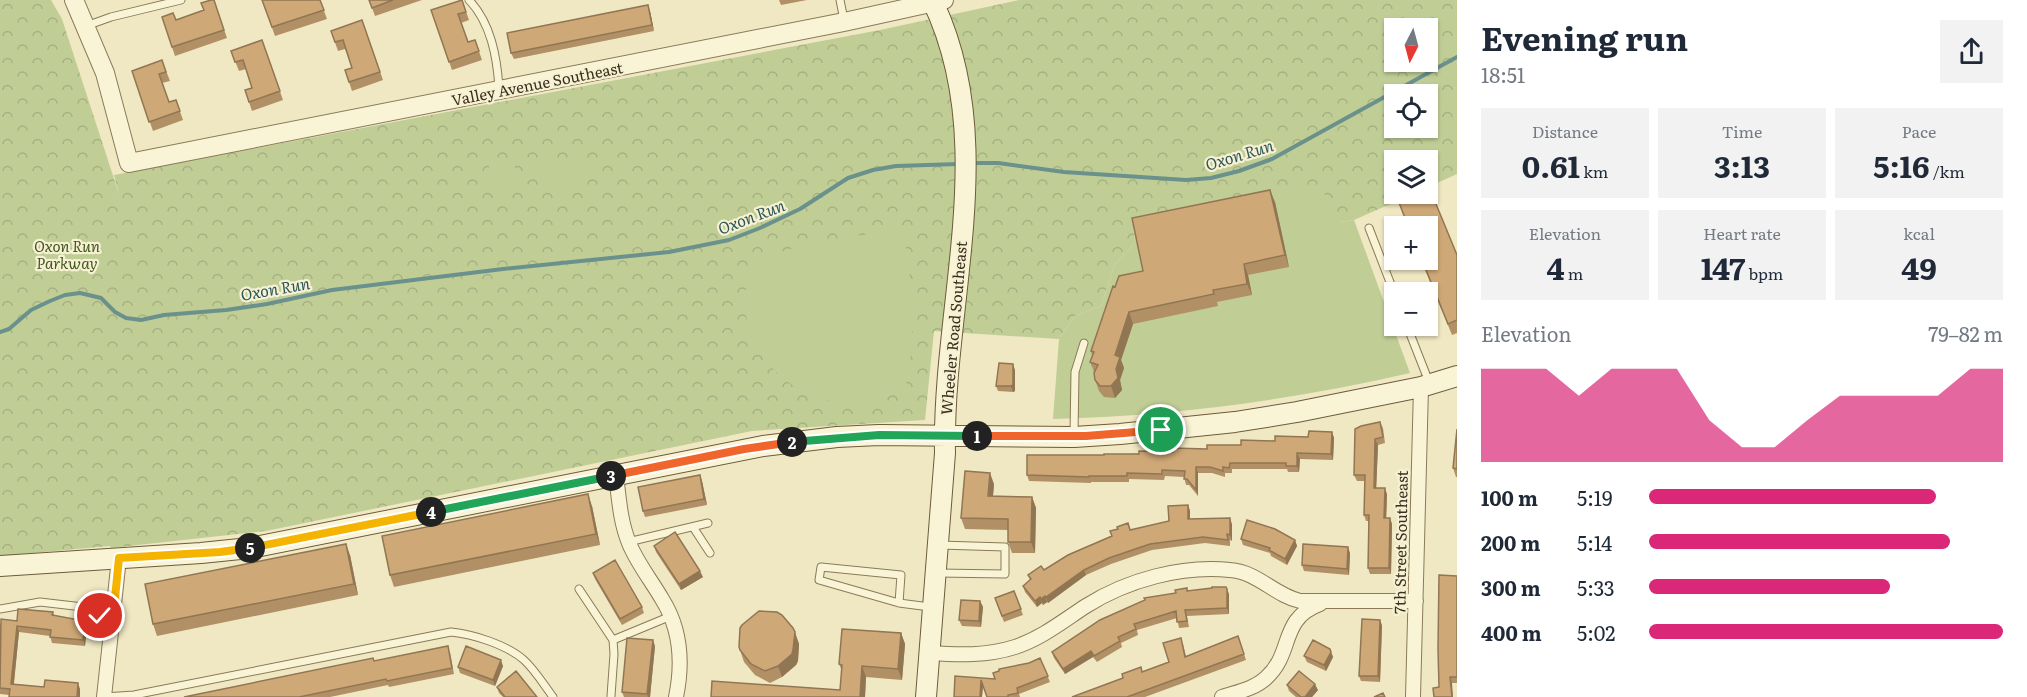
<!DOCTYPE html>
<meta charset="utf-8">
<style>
:root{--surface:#fff;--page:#f2f2f3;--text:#1f2937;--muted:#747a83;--accent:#db2777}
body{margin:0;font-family:Literata,serif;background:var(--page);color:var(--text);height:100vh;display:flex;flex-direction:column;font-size:22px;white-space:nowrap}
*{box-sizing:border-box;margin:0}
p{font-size:20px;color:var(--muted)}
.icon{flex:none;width:33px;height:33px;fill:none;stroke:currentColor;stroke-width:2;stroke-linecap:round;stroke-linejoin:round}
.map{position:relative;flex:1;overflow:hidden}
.side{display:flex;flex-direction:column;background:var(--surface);width:570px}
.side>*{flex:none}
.needle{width:39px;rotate:186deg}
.fabs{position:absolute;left:1384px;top:18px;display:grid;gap:12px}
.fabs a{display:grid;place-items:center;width:54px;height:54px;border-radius:0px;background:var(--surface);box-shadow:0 2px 4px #0004;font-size:30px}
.pin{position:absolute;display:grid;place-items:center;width:51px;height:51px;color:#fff;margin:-26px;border:3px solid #fff;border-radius:50%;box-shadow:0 2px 6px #0007}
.km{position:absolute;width:30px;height:30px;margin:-15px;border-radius:50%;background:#222;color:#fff;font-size:16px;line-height:30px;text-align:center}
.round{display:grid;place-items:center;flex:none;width:63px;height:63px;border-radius:0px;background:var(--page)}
.head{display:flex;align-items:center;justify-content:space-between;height:102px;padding:0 24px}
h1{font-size:33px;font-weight:700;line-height:45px}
.metrics{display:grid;grid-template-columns:repeat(3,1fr);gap:9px;height:102px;padding:6px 24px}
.metrics div{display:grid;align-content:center;border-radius:0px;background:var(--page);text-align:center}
.metrics b{font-size:30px;font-weight:700}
.metrics small{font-size:16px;font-weight:400}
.metrics p{font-size:16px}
.chart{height:168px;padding:12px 24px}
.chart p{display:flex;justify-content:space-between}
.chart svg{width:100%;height:108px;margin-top:6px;fill:var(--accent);opacity:.7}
ul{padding:0 24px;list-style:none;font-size:20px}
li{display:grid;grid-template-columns:96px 72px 1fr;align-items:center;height:45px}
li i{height:15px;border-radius:8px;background:var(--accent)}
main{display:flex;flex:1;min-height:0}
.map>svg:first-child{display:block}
.park{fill:url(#park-crowns);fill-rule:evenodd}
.garden{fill:#c0ce96}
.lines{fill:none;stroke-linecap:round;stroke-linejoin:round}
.stream{stroke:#6b918d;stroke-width:4}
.service-casing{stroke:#8a7a59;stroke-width:9}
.minor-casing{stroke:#8a7a59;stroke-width:16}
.tertiary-casing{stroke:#8a7a59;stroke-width:20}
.secondary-casing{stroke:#6c5b3c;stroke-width:22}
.service{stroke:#faf4d6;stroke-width:7}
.minor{stroke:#faf4d6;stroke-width:14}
.tertiary{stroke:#faf4d6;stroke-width:18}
.secondary{stroke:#faf4d6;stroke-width:20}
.wall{fill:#b29066}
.shaded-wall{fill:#917653}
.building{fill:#cfa877;stroke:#917653;stroke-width:1.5}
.split-1-casing{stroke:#fff;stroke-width:12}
.split-2-casing{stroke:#fff;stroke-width:12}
.split-3-casing{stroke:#fff;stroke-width:12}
.split-4-casing{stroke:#fff;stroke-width:12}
.split-5-casing{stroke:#fff;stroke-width:12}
.split-6-casing{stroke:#fff;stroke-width:12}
.split-1{stroke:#f0652b;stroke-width:8}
.split-2{stroke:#22a559;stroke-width:8}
.split-3{stroke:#f0652b;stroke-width:8}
.split-4{stroke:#22a559;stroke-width:8}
.split-5{stroke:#f5b400;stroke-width:8}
.split-6{stroke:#f5b400;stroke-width:8}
.labels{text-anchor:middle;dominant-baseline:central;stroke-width:4.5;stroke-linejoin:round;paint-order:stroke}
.street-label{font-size:15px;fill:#3a2f1e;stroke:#f7f1d3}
.park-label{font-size:15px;font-style:italic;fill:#435723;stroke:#f7f1d3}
.water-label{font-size:16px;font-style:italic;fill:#2c575a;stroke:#f7f1d3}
</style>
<main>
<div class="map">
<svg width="1457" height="697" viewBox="0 0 1457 697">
<defs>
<pattern id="park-crowns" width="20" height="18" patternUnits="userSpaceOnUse" patternTransform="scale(1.5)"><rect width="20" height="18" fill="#c0ce96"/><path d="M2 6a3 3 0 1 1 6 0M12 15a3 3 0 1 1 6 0" fill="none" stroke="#a6b181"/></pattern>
</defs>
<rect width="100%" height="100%" fill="#f0e8c3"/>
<path class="park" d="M0,0H51L62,19L119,194L114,175L880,30L1019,0H1457V174L1428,187V160H1395V194H1413L1354,220L1340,222L1133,226L1135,243L1115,264L1101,306L1075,316L1059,339L934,331L925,420L752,431L266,531L111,548L110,546L0,556ZM1395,28H1428V62H1395ZM1395,94H1428V128H1395Z"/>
<path class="garden" d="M489,160H515V188L489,187Z
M539,162L588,163L587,192L538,190Z
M1321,188L1340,222L1354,220L1410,373C1293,400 1174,416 1053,419L1059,339L1075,316L1101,306L1115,264L1135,243L1133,226Z
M893,231L905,239L913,305L911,351L906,386C889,395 872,402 853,402C798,404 750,362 745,307C744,292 749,276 753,262C798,243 845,237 893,231Z"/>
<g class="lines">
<path class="stream" d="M972,163H998L1064,172L1186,180L1211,178L1239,171L1272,159L1457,57
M0,332L9,329L31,310L50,301L65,295L80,293L101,298L115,312L126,318L141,320L164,315L226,310L267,304L332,290L503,269L669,252L729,240L760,228L800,209L848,178L873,170L896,166L959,164"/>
<g class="service-casing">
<path id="service" d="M469,0C491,23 497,57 499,88
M840,0L844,20
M86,26L111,17L181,0
M1369,228L1395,295
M1407,326L1429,382
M1074,434L1075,372L1084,343
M693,527L710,553
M628,542L708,523
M938,573L1005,574V547L939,545
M579,589L613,640
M899,603L901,575L821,567L819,580L899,603L930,607
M0,609L40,602L83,607L91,616L113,618
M611,696L614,654L613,640L671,616
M104,697L134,695L451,632C473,634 507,645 524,660C535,670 544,685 553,697"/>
</g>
<g class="minor-casing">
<path id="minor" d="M616,475C619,498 620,521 629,543C637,563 651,580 662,599C681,629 683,663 676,697
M930,653C959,655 987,656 1015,647C1042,638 1063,621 1086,606C1127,580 1182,565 1230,570C1258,572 1274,595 1300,601H1416
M104,697L119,558
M1222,697C1237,692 1254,689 1266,678C1294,653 1279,619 1320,604
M1413,697L1421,387"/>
</g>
<g class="tertiary-casing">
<path id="tertiary" d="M74,0L105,73L129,163L844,22L944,0"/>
</g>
<g class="secondary-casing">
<path id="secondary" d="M0,566L201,553L250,548L763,446L837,437L879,435L1074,437L1120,434L1235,422L1297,412L1421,387L1457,376
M926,697L945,453C942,303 1001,142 932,0"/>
</g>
<use href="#service" class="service"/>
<use href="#minor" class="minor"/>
<use href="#tertiary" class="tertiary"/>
<use href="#secondary" class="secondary"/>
</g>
<path class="wall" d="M214,0L227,38L175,56L162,17L176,20L204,10Z
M262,0H320L327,19L275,36Z
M369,0H422L375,16Z
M462,0L469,20L461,23L468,42L475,40L482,60L452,70L431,10Z
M779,0H807L781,5Z
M650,11L654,31L514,59L511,53Z
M362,20L383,80L352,91L345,70L352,68L345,49L338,51L331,31Z
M262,40L283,100L252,111L245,90L252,88L246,69L239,71L231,51Z
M162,60L170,81L162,83L169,102L176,100L183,120L153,131L132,71Z
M1429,187L1457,255V333L1452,335L1421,260H1428V226H1408L1398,200L1405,197V194H1428V188Z
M1275,202L1289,267L1248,275L1252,295L1217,302L1218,306L1133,324L1121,360L1124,368L1120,380L1122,390L1115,398L1104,397L1099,391L1095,380V374L1090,362L1092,356L1091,351L1115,287L1143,271Z
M1015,370V391L1013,392L998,391L996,386Z
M1380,422L1383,428L1385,443L1378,445L1376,488L1387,494L1386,518H1390L1392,524L1391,574H1370L1368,568L1369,521H1366L1364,515L1365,481H1357L1354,475Z
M1457,429V477H1456L1453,468Z
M1332,432L1334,438L1333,460L1300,459L1299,472H1288L1287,469H1232V473H1225V477L1212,473H1198V496L1189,485H1186L1184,477L1165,476L1164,480L1129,479V482H1091V483L1029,481L1027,475L1104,455L1173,452L1207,449L1308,437Z
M700,475L702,481L707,505L645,517L643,511Z
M994,484L993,496L1032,497L1036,508L1035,553H1012L1008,542V530L965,529L961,518Z
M1188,505L1190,511V519L1232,524V541L1230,540V546L1205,543L1152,550L1111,564L1086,575L1048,603L1047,602L1043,605L1042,603L1037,607L1025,592L1023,586L1030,580L1028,575L1044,570L1130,530L1169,521Z
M592,506L600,545L394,587L390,575Z
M1241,539L1295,540L1297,546L1287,565L1271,556L1270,553L1243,545Z
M654,546L703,577L681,590L656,552Z
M1350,553L1349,575L1304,571L1302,565Z
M350,555L358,595L157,636L153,624Z
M593,573L642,607L644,613L622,625L595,579Z
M1457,576V683H1452L1439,687Z
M1014,591L1023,615L1004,622L995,598Z
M1188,591L1229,594V614L1187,616L1189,627L1179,628L1177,618L1137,630L1138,635L1121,643L1122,647L1097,662L1093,657L1065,674L1054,658L1052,652Z
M980,601L983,607L981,627L962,626L959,620Z
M53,612L54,615L87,627L85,646L52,643L50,636L19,632L14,684L44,687L80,689L9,695L0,694V624Z
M1382,625L1380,682L1361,681L1359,676Z
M793,628L799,644L798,661L796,665L782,677L770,683L755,675L744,662L739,647Z
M901,633L905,644L902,680L866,677L865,697H711L840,690L842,671L839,664Z
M1238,636L1246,660L1145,697H1072L1169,662L1183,644L1186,656Z
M655,646L650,697H624L622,692Z
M1330,649L1333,657L1326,671L1307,662L1304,656Z
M450,652L454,674L389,687L388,685L330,697H184L374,661Z
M1040,658L1050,682L1019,694L1020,697H987L983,686L982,697H954Z
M503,666L495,686L460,673L458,667Z
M1287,685L1318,690L1312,697H1296L1289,691Z
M497,687L537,697H503L499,693Z"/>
<path class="shaded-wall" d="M648,5L650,11L654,31L652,25Z
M1270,190L1275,202L1289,267L1285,255Z
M1244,264L1248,275L1252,295L1247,284Z
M1129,312L1133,324L1121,360L1124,368L1120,380L1122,390L1115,398L1111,386L1116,369L1115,355Z
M1013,364L1015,370V391L1013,392L1011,386Z
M1332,432L1334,438L1333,460L1331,454Z
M1375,439L1378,445L1376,494L1374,488Z
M1297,453L1300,459L1299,472L1297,466Z
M1196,467L1198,473V496L1196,490Z
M990,473L994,484L992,507L988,496Z
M700,475L702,481L707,505L704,499Z
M1385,488L1387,494L1386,524L1384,518Z
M588,494L592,506L600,545L596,534Z
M1032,497L1036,508L1035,553L1031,542Z
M1188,505L1190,511V525L1188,519Z
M1230,518L1232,524V541L1230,535Z
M1390,518L1392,524L1391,574L1389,568Z
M1295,540L1297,546L1287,565L1285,559Z
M346,544L350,555L358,595L354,584Z
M1348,547L1350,553L1349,575L1347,569Z
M1084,570L1086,575L1048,603L1046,597Z
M700,571L703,577L681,590L679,584Z
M1227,589L1229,594V614L1227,608Z
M1045,596L1047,602L1043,605L1041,599Z
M1040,597L1042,603L1037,607L1035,601Z
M980,601L983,607L981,627L979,621Z
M1380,620L1382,625L1380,682L1378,676Z
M85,621L87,627L85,646L83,640Z
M17,626L19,632L13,690L11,684Z
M795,632L799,644L798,661L796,665L782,677L778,666Z
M901,633L905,644L902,680L898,669Z
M653,640L655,646L650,697H648L647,694Z
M1091,651L1093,657L1065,674L1063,669Z
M1331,652L1333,657L1326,671L1324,665Z
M501,660L503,666L495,686L493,680Z
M862,666L866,677L865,697H860Z
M1450,677L1452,683L1453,697H1452Z
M981,680L983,686L982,697H980Z
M78,683L80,689V697H77Z
M1315,684L1318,690L1312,697H1305Z"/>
<path class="building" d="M211,0H214L224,30L172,47L162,17L173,13L176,20L204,10L201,3Z
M262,0H320L324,10L272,27Z
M369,0H393L372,8Z
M462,0L466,12L458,14L468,42L475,40L479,51L449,62L431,10Z
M648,5L652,25L511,53L507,33Z
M362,20L380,72L349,82L345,70L352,68L343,40L335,42L331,31Z
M262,40L280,91L249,102L245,90L252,88L243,60L235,62L231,51Z
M162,60L166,72L159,74L169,102L176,100L180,111L149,122L132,71Z
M1429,187L1457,255V320L1448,324L1422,260H1428V226H1408L1398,200L1405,197V194H1428V188Z
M1270,190L1285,255L1244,264L1247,284L1213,290L1214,294L1129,312L1115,355L1120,357L1116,369L1118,378L1111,386H1100L1095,380L1094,373L1098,365L1090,362L1094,352L1091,351L1113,286L1115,287L1119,276L1143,271L1132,218Z
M999,363L1013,364V385L1011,386H996Z
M1380,422L1383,437L1375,439L1374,488H1385L1384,518H1390L1389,568H1368L1369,515H1364L1365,475H1354L1355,429L1361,426Z
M1457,429V469L1453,468Z
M1309,431L1332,432L1331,454L1297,453V466H1286V463H1230L1229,468L1223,467V471L1210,467H1196V490L1187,479H1184L1185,471L1162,470V474L1127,473V476H1089V477L1027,475V455H1104V454H1139V451L1173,452V448L1207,449V445H1241V440L1275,441V436L1308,437Z
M965,471L990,473L988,496L1032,497L1031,542H1008V519L961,518Z
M700,475L704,499L643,511L638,487Z
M588,494L596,534L390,575L382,536Z
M1188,505V519L1230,518V535L1227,534L1228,540L1203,537L1150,544L1109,558L1084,570L1046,597L1045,596L1041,599L1040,597L1035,601L1023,586L1031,579L1028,575L1041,566L1044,570L1068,555L1112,536L1110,531L1118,529L1117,527L1128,523L1130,530L1169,521L1168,506Z
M1247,520L1275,529L1295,540L1285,559L1269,550L1270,548L1241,539Z
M675,532L700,571L679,584L654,546Z
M346,544L354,584L153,624L145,584Z
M1303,544L1348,547L1347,569L1302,565Z
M615,560L642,607L620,619L593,573Z
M1439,575L1457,576V677H1450L1452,697H1434L1433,688L1439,687L1438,649Z
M1212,587H1226L1227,589V608L1185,610L1187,621L1177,622L1176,611L1134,624L1136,629L1118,637L1120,641L1094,656L1091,651L1063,669L1052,652L1100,620L1145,600L1144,598L1176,593L1175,590L1187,588V591L1212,588Z
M1014,591L1021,609L1002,616L995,598Z
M961,600L980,601L979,621L959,620Z
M18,609L53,612L52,615L85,621L83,640L50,637L51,630L17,626L11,684L44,687L45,680L78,683L77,697H9L10,689L0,688L1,619L17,621Z
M759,611L777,612L782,615L793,628L795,632L793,650L792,654L778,666L765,671L751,664L740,650L739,647L740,628L742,625Z
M1362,619L1380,620L1378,676H1359Z
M842,629L901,633L898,669L862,666L860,697H711L712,681L840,690L842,665L839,664Z
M1238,636L1244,654L1127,697H1072L1123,678L1122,674L1141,667L1142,672L1169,662L1163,643L1181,638L1185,657Z
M627,638L653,640L647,694L622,692Z
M1313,640L1330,649L1331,652L1324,665L1304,656Z
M448,646L452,668L387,681L386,679L299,697H184L373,658L374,661Z
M466,646L501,660L493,680L458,667Z
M1040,658L1048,676L1017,688L1018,693L1008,695V697H987L981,680L980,697H954L955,676L995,679L993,673L999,671V669L1029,663Z
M516,671L537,697H505L497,687Z
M1299,671L1315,684L1305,697H1301L1287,685Z
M1383,693L1385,697H1374Z"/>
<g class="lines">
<g class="split-1-casing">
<path id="split-1" d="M977,436H1086L1161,430"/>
</g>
<g class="split-2-casing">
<path id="split-2" d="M792,442L879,435L977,436"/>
</g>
<g class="split-3-casing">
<path id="split-3" d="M611,476L744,449L792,442"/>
</g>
<g class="split-4-casing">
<path id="split-4" d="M431,512L611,476"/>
</g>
<g class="split-5-casing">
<path id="split-5" d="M250,548L431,512"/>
</g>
<g class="split-6-casing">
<path id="split-6" d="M100,616L113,618L119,558L220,552L250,548"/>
</g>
<use href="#split-1" class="split-1"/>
<use href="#split-2" class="split-2"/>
<use href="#split-3" class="split-3"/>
<use href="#split-4" class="split-4"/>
<use href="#split-5" class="split-5"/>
<use href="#split-6" class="split-6"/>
</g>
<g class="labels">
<g class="street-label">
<text transform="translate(537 83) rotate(-11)">Valley Avenue Southeast</text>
<text transform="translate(953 328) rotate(-85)">Wheeler Road Southeast</text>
<text transform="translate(1400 542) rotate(-89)">7th Street Southeast</text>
</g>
<g class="park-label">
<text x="67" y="245">Oxon Run<tspan x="67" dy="17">Parkway</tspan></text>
</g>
<g class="water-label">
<text transform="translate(1239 154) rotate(-17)">Oxon Run</text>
<text transform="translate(751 216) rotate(-21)">Oxon Run</text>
<text transform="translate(275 288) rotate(-10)">Oxon Run</text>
</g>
</g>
</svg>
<div class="fabs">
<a><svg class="needle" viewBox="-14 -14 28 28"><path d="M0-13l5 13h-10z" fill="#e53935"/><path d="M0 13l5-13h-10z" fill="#747a83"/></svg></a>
<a><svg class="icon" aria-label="locate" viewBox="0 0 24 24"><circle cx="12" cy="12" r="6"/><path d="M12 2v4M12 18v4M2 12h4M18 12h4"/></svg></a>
<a><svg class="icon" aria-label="layers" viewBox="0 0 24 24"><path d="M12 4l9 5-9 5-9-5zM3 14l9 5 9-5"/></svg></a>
<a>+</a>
<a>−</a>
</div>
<div class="pin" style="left:1161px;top:430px;background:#1e9e55"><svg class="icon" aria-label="arrive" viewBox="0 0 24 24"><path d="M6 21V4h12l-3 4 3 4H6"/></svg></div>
<div class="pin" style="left:100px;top:616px;background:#d93025"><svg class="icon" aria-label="check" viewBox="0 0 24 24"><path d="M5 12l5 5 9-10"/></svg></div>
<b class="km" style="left:977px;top:436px">1</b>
<b class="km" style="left:792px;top:442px">2</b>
<b class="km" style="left:611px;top:476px">3</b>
<b class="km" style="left:431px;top:512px">4</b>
<b class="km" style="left:250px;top:548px">5</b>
</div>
<section class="side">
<div class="head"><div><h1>Evening run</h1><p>18:51</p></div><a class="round"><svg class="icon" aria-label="share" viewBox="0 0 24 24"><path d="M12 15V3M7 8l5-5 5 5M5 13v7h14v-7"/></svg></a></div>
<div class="metrics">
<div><p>Distance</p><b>0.61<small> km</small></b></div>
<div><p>Time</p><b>3:13</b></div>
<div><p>Pace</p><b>5:16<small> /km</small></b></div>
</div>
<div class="metrics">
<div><p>Elevation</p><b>4<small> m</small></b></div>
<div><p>Heart rate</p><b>147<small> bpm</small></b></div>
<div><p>kcal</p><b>49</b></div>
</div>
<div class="chart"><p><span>Elevation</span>79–82 m</p>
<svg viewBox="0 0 160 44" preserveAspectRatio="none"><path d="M0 44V6L10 6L20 6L30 17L40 6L50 6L60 6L70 27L80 38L90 38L100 27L110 17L120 17L130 17L140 17L150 6L160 6V44z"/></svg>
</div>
<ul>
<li><b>100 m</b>5:19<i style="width:81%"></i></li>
<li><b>200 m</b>5:14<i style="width:85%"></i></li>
<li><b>300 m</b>5:33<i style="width:68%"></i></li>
<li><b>400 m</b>5:02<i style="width:100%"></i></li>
</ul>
</section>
</main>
